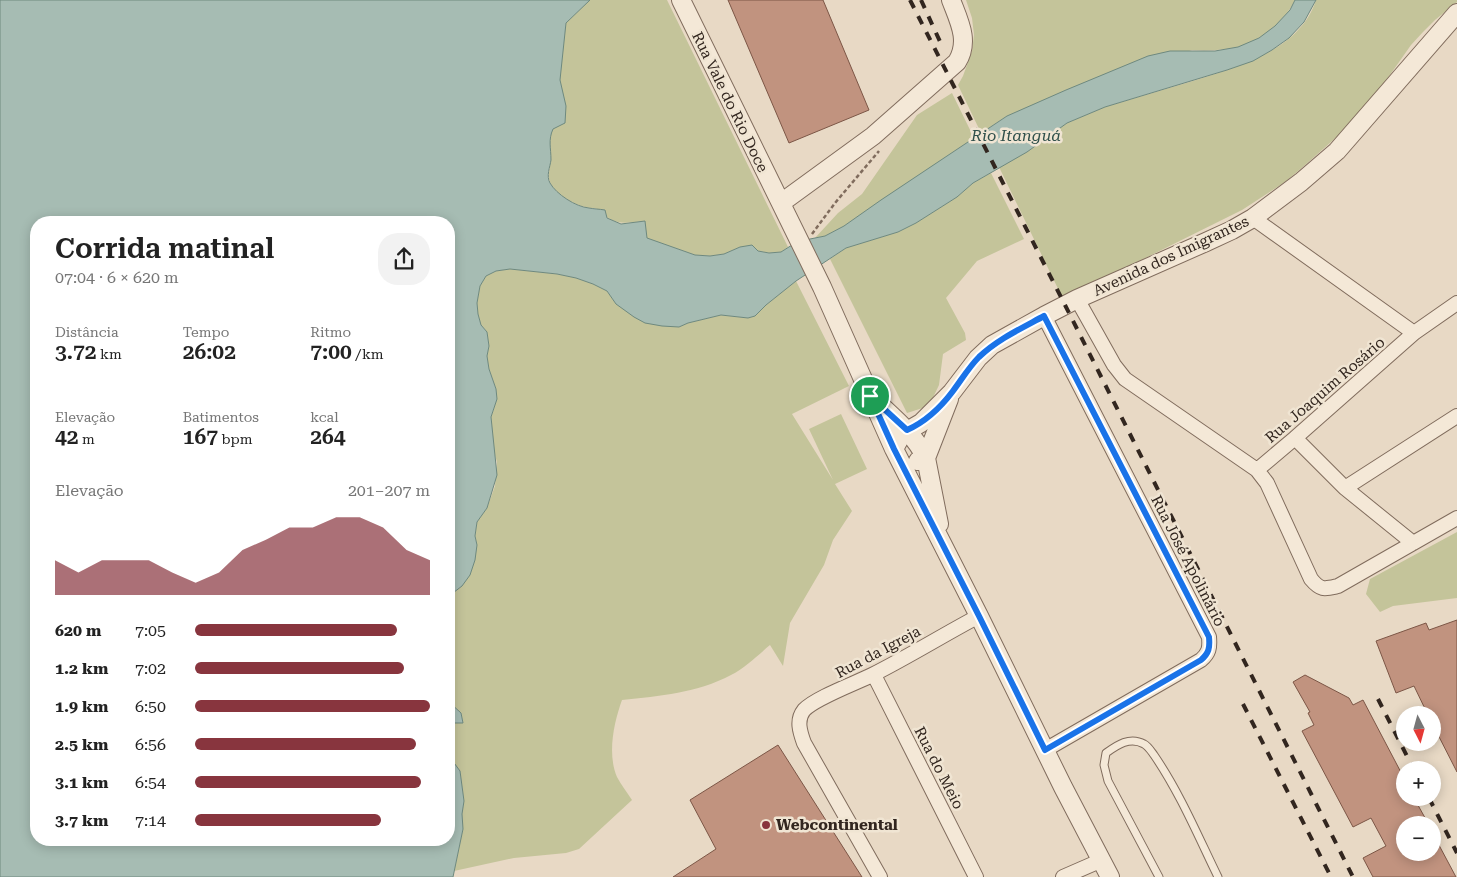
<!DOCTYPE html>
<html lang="pt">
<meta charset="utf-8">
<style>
:root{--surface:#fff;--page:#f2f2f2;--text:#222;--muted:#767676;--accent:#88353e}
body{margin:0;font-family:"Roboto Serif",serif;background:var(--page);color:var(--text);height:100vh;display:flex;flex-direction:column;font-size:19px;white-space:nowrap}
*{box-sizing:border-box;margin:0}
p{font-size:16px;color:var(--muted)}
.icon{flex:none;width:28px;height:28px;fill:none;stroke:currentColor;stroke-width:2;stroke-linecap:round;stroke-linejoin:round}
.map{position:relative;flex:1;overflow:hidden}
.details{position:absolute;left:30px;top:216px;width:425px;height:630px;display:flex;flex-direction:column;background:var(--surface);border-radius:20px;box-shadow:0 2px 12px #0003}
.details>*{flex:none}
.needle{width:32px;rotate:174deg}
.buttons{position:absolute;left:1396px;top:706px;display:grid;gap:10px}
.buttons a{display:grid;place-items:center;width:45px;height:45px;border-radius:50%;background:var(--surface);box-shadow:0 2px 12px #0003;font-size:25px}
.pin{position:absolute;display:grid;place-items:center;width:42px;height:42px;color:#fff;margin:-21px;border:2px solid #fff;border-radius:50%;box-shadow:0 1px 5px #0007}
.round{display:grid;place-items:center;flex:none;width:52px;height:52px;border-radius:20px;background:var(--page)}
.summary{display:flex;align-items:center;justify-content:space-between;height:85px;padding:0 25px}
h1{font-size:28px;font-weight:600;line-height:38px}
.stats{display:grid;grid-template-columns:repeat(3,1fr);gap:8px;height:85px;padding:5px 25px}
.stats div{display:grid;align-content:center}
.stats b{font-size:21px;font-weight:600}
.stats small{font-size:14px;font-weight:400}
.stats p{font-size:14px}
.chart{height:140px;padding:10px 25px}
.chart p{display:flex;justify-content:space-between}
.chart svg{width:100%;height:90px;margin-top:5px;fill:var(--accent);opacity:.7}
ul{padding:0 25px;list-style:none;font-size:16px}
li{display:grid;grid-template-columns:80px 60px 1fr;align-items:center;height:38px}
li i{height:12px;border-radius:6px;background:var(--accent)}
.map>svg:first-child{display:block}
.green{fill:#c4c49a}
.water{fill:#a6bcb3;stroke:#6e897f}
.building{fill:#c1937f;stroke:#7c5646}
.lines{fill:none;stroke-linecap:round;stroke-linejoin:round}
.service-casing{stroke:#806c5d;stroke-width:9}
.minor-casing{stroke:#806c5d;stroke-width:16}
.tertiary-casing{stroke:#806c5d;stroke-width:20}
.path{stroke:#806c5d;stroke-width:2.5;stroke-dasharray:4 2.5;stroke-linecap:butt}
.service{stroke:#f4e8d7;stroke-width:7}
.minor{stroke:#f4e8d7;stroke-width:14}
.tertiary{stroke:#f4e8d7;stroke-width:18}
.rail{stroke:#32261f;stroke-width:4;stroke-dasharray:9 9;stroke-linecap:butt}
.route-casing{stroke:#fff;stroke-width:10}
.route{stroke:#1a73e8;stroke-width:6}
.poi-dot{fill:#88353e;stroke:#f0e5d3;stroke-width:2}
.labels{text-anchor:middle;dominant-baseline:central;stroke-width:5;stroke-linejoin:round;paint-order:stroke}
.street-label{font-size:15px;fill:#32261f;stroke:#f0e5d3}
.poi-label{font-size:15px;font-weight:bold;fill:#32261f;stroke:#f0e5d3;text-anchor:start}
.water-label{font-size:16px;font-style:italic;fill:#30504b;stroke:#f0e5d3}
</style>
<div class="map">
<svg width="1457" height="877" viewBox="0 0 1457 877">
<rect width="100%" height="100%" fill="#e8d9c5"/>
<path class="green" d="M590,0H667L788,247L781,252L769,253L740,247L724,254L710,256L695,255L646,238L644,221C618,224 616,225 595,208C581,209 555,196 550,182C547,175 551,167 550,159C550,148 548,139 553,129L566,23Z
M966,0H1295C1285,21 1259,43 1235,48C1221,50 1207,51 1192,50L1007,116L981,133L958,85L963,76L972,51L974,35L972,18Z
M1316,0H1457V2L1435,20L1423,32L1411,45L1380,89L1340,134L1304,166L1285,182L1242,210L1063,299L999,167L1027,152L1067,123L1105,107C1132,99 1159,91 1186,83C1231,69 1300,52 1316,0Z
M952,93L974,138L844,226L825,236L815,238L838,213L862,194L917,115Z
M991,173L1024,239L977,261L946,298L965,333L966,340L943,354L939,385L929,406L907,413L830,259L846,248L898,232L916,223L957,197L973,183Z
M510,269L557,274L576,278L593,284L607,291L616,304L679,327L688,323L721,315L748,318L755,316L766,305L796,281L849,386L792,414L833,480L809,429L841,414L867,469L835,484L852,511L833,540L824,565L790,623L783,666L770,645C758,655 745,668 731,675C697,693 660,696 622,700C614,722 607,754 617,777C621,785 627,792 632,800L579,849L566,853L514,858L454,871L463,829L462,814L464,801L460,771L449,756V727L453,723H463L461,713L449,702V596L462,586L477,545L475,536L477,522L487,508L495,486L497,462L494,452L491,417L494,409L496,389L489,369L487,356L489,346L487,332L481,325L478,314L477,303L480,286L486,276L496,271Z
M1457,532V598L1393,606L1380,612L1366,594L1370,579Z"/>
<path class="water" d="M0,0H590L566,23L560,80L566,106L565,123L553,129C548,140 551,148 551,160C550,167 546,176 550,183C556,194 576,207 589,208C594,209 599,209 605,210L607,218L621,224L645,221L647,238L695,255L710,256L724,254L740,247L752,245L758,251L769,253L781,252L792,245L810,239L825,236L844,226L881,200L1007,116L1066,90L1148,56L1170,51H1215L1238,47L1259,38L1275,26L1290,10L1295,0H1316L1304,22L1289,38L1272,50L1253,61L1227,70L1105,107L1067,123L1027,152L973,183L957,197L916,223L898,232L846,248L796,281L766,305L755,316L748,318L721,315L688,323L679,327L662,326L645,323L634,317L616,304L607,291L593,284L576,278L557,274L510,269L496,271L486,276L480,286L477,303L478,314L481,325L487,332L489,346L487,356L489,369L496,389L497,399L491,417L497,475L487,508L477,522L475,536L477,545L475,560L470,575L462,586L449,596V222H36V840H449V756L460,771L464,801L462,814L463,829L453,877H0Z
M449,702L461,713L463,723H453L449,727Z"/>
<path class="building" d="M728,0H823L869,110L789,143Z
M1457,620V772L1432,723V715H1428L1414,686L1396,693L1376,641L1426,623L1429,630Z
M1305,675L1349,698L1353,705L1363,700L1405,780V798H1414L1429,825H1405V852H1432V832L1456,877H1373L1363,858L1386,846L1371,818L1353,827L1302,731L1314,725L1308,713L1310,712L1293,682Z
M778,745L862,877H673L716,849L690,800Z"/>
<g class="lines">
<g class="service-casing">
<path id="service" d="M1159,877L1108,781L1104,765L1106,753C1117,745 1130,736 1144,744C1148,746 1151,751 1154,755C1180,793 1198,836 1218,877"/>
</g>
<g class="minor-casing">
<path id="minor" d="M1253,218L1414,333
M1077,299L1114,365L1125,379L1257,470L1267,483L1311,579C1321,591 1325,589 1338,586L1457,518
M1044,316L1209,637C1210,648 1209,653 1201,660L1045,750
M1295,438L1345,488L1413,543
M1257,470L1295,438L1414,333L1457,303
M1345,488L1457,416
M874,675L976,877
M880,877L804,743C800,732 796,720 804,710C815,698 856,683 872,675C908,657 943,635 979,616
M1063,877L1102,860"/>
</g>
<g class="tertiary-casing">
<path id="tertiary" d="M681,0L822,287L894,449L979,616L1063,787L1110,877
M781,203L873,136L957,62C970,41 959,21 951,0
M876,401C895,419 914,434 926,458L939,524
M894,449L902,434L921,423L952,392L978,358L992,345L1044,316L1077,299L1206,242L1232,230L1253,218L1301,182L1337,151L1457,13
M918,461L926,458L949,399"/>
</g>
<path class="path" d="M812,234L835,203L879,151"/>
<use href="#service" class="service"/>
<use href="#minor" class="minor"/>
<use href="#tertiary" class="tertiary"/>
<path class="rail" d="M910,0L1065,305L1353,877
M921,0L942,46
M1378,699L1414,770
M1243,704L1331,877
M1429,798L1457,853"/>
</g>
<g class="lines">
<g class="route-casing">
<path id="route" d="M1044,316L1209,637C1210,648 1209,653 1201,660L1045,750L979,616L894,449L870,396L907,430C925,422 941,407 953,391C962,379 969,367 979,357C998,339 1022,328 1044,316Z"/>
</g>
<use href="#route" class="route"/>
</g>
<circle class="poi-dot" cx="766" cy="825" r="5"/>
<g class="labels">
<g class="street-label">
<text transform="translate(730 102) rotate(64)">Rua Vale do Rio Doce</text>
<text transform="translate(1171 256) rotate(-25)">Avenida dos Imigrantes</text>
<text transform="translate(1325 390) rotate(-41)">Rua Joaquim Rosário</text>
<text transform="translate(1188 561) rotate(63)">Rua José Apolinário</text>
<text transform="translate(878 652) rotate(-28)">Rua da Igreja</text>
<text transform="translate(939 768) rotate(63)">Rua do Meio</text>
</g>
<g class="poi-label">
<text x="776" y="825">Webcontinental</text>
</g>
<g class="water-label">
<text x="1016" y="135">Rio Itanguá</text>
</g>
</g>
</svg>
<div class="buttons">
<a><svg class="needle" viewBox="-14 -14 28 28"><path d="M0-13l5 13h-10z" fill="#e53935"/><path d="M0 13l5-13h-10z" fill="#767676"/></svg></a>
<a>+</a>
<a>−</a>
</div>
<div class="pin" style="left:870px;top:396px;background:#1e9e55"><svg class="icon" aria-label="arrive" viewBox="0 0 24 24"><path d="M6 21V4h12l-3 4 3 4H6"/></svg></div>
<section class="details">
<div class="summary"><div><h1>Corrida matinal</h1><p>07:04 · 6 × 620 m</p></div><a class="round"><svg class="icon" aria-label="share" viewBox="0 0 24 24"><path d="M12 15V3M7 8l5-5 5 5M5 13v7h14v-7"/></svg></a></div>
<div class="stats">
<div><p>Distância</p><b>3.72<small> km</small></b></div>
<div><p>Tempo</p><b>26:02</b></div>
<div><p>Ritmo</p><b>7:00<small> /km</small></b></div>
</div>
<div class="stats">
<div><p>Elevação</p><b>42<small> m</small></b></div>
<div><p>Batimentos</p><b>167<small> bpm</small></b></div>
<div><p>kcal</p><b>264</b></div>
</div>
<div class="chart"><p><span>Elevação</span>201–207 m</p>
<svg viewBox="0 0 160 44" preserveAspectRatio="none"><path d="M0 44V27L10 33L20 27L30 27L40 27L50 33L60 38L70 33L80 22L90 17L100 11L110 11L120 6L130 6L140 11L150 22L160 27V44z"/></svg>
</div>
<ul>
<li><b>620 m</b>7:05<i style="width:86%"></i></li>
<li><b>1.2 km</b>7:02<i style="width:89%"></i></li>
<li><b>1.9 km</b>6:50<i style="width:100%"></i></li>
<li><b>2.5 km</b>6:56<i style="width:94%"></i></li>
<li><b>3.1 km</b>6:54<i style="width:96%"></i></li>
<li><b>3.7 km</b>7:14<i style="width:79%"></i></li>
</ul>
</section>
</div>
